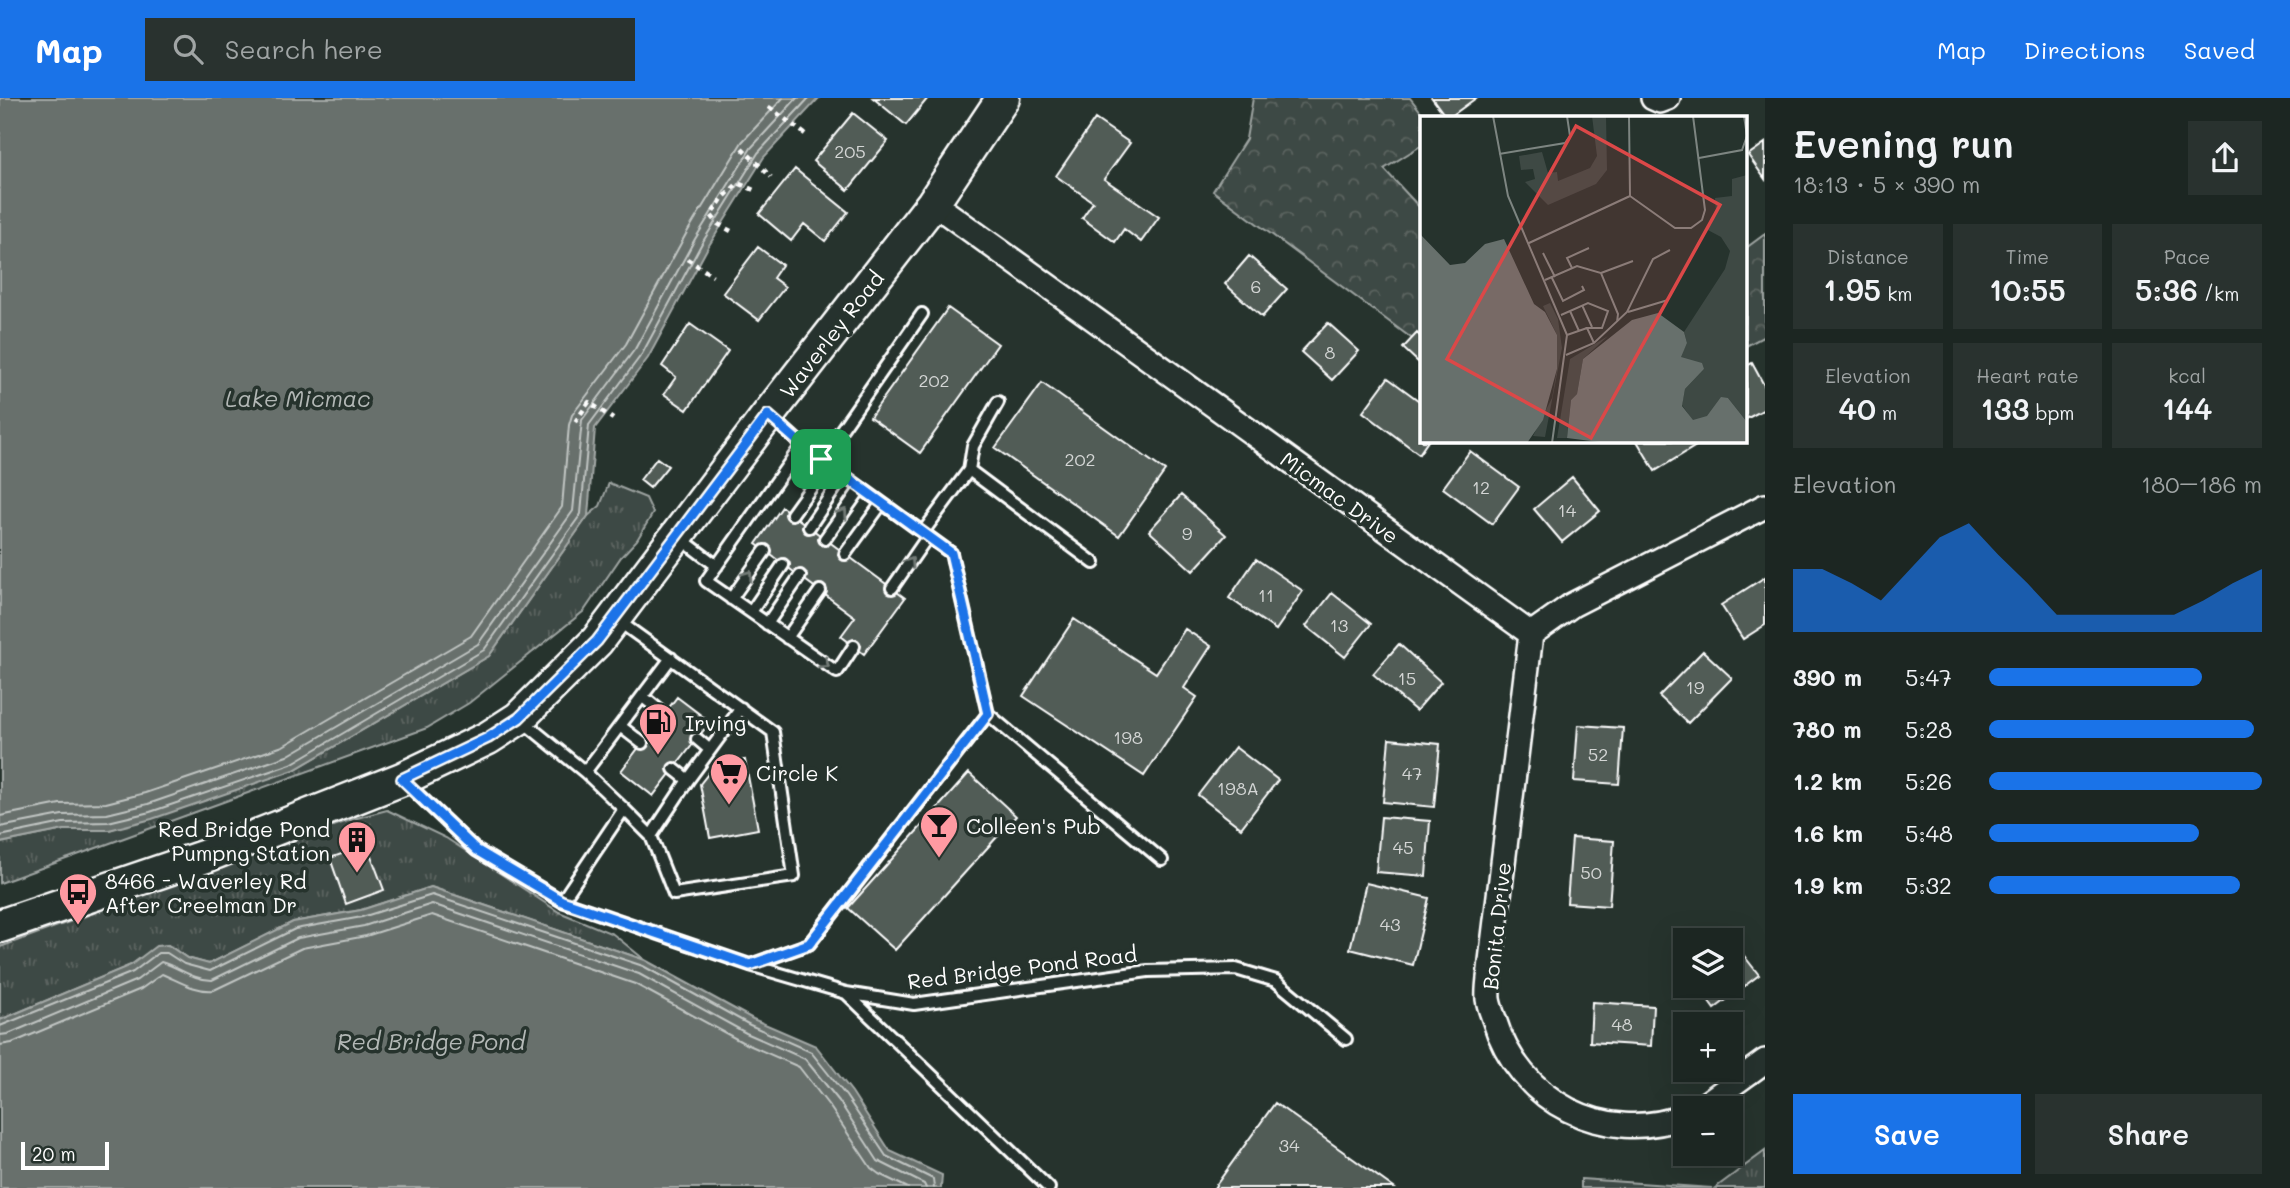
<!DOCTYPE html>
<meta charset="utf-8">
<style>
:root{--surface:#1c2622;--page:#29322f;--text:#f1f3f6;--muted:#a0a5a5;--line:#3a4340;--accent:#1a73e8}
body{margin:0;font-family:Mali,sans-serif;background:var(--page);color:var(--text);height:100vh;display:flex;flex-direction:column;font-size:26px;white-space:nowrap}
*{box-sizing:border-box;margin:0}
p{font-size:23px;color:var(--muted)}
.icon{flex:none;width:38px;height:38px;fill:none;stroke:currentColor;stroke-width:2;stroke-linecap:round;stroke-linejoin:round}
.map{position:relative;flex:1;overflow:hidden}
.drawer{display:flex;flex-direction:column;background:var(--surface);width:525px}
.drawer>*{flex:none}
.fabs{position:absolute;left:1673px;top:830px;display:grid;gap:14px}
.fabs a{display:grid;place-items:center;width:70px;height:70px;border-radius:0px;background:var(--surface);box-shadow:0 7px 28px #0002,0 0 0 2px var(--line);font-size:35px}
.scale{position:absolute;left:21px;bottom:18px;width:88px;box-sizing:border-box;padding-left:7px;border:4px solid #fff;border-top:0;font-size:19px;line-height:24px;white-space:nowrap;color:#fff;-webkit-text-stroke:5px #26332d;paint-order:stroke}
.pin{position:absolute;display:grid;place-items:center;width:60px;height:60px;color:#fff;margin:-30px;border-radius:14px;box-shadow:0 4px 10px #0006}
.round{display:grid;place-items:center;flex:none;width:74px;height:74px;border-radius:0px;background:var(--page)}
.headline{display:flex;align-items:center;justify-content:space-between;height:119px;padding:0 28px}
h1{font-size:38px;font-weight:600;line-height:52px}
.stats{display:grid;grid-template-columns:repeat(3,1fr);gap:10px;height:119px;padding:7px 28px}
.stats div{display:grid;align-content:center;border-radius:0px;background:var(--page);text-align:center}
.stats b{font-size:30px;font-weight:600}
.stats small{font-size:19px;font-weight:400}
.stats p{font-size:19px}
.chart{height:196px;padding:14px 28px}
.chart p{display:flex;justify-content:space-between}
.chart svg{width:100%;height:126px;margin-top:7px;fill:var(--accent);opacity:.7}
.cta{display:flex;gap:14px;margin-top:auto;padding:14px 28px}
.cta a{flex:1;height:80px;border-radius:0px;background:var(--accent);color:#fff;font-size:28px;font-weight:600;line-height:80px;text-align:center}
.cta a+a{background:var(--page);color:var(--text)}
ul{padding:0 28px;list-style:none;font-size:23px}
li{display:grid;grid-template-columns:112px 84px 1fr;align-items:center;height:52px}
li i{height:18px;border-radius:9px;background:var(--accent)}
header{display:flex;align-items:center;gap:42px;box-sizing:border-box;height:98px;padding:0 35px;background:var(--accent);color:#fff}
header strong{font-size:33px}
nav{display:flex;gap:38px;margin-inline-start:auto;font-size:24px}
.search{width:490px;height:63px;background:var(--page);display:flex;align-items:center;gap:18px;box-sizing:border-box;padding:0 24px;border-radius:0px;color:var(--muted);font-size:26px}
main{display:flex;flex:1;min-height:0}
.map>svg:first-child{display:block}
.grass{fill:url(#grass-tufts);stroke:#9ea4a2;stroke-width:2}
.forest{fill:url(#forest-crowns);stroke:#9ea4a2;stroke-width:2}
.water{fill:#67706c;stroke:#a4a9a7;stroke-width:2}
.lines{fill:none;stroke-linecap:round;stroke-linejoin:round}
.shore{stroke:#c2c6c4;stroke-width:2}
.building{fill:#515c57;stroke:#fff;stroke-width:2}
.lane-casing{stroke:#fff;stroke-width:16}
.street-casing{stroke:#fff;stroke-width:28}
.secondary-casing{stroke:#fff;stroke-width:37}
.path{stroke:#fff;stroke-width:4.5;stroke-dasharray:5 5;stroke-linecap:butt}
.lane{stroke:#26332d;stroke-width:10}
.street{stroke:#26332d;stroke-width:23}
.secondary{stroke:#26332d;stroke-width:32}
.oneway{stroke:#727a76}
.route-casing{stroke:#fff;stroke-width:14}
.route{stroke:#1a73e8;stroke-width:9}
.labels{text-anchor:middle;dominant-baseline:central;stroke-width:7;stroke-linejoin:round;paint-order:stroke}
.number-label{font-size:18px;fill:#d4d6d5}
.street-label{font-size:21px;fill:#fff;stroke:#26332d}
.poi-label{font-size:21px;fill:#fff;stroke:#26332d;text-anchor:start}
.water-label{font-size:23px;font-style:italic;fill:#b3b8b6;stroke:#26332d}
.inset-road{fill:none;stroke:#7d8581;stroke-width:2}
.view{fill:#dc4848;fill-opacity:0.15;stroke:#dc4848;stroke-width:3.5}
.inset-edge{fill:none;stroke:#fff;stroke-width:3.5}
</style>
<header>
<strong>Map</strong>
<div class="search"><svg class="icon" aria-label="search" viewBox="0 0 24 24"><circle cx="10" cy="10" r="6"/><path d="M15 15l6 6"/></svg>Search here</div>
<nav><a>Map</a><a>Directions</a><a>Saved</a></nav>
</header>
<main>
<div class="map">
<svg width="1765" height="1090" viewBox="0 0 1765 1090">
<defs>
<pattern id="grass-tufts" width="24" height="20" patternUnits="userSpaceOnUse" patternTransform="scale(1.75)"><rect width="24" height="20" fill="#3e4944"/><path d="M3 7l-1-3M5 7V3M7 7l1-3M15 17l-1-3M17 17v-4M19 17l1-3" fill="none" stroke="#5b6460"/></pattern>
<pattern id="forest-crowns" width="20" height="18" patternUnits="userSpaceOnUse" patternTransform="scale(1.75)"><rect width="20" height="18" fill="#3e4944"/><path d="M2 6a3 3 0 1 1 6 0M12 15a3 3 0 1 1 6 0" fill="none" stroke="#5b6460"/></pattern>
</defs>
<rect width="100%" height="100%" fill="#26332d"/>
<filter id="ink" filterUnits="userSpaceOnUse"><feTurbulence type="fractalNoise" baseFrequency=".0143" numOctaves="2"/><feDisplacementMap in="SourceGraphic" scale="14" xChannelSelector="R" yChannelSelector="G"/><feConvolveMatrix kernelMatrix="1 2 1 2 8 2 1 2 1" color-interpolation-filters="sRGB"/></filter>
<g filter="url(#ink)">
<path class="grass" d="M609,385L646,400L653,415L637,442L621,459L584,513L469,605L427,630L0,785V745L64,732H109L294,672L489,558L588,418L600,408Z
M387,712L446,740L559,814L613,836L645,862L431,789L361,812L293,824L209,866L187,860L168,847L156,849L131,867L0,922V849L353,721Z
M1765,1053V1090H1715Z
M1581,1081L1712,1090H1581Z"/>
<path class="forest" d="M1253,0H1410L1425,19H1422V47L1384,71L1422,112V248L1213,93L1246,41Z
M1765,136V238L1746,248V150Z"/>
<path class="water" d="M0,0H819L764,59L708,149L648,260L595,330L588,418L489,558L294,672L152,721L109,732H64L0,745Z
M431,789L645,862L753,921L816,948L852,994L890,1053L942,1077L941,1090H0V922L131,867L156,848L168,847L187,860L209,866L293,824L361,812Z"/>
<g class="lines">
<path class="shore" d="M0,718L60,706L106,705L145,695L283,648L471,538L562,409L569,327L572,317L626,246L686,136L742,44L783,0
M0,729L62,717L107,716L148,706L287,658L478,546L573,413L582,322L635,251L695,141L751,50L797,0
M0,738L63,725L108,724L150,714L291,666L484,552L581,416L589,327L642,256L702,145L758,55L809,0
M0,928L133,874L158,855H167L184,866L210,873L295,831L362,819L432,797L643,868L750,927L811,954L846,998L886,1058L933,1081L934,1090
M0,937L8,936L137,882L161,864C179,869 193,882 212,882L298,840L364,828L432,806L639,876L746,935L805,961L839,1003L878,1063L924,1086L926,1090
M0,947L12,945L141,891L162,876C179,883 195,894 214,892L302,850L366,838L432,817L635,886L742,944L799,969L830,1009L871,1070L879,1076L908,1090"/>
</g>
<path class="building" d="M873,0H928L906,27Z
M1432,0H1476L1450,19H1446Z
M853,15L888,43L848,92L813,63Z
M1095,21L1130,45L1104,81L1159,119L1141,144L1124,131L1115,144L1082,120L1093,104L1056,78Z
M1765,45V81L1748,57Z
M795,71L848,114L825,143L804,126L791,143L759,116Z
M758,149L782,167L773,180L785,189L759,222L723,195Z
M1249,158L1287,191L1262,219L1225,186Z
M948,210L998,246L920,355L870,319Z
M1328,225L1359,253L1332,282L1301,254Z
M690,226L728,253L687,312L664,296L676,279L662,268Z
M1417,235L1422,240V259L1418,264L1403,250Z
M1752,265L1765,289V311L1746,321V268Z
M1388,280L1422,305V343H1428L1419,356L1363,314Z
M1042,285L1165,373L1119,438L995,350Z
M1637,343H1704L1655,373Z
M1470,353L1519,389L1492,426L1443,390Z
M657,360L668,368L650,390L640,382Z
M1572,379L1600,413L1562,444L1534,411Z
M1181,397L1226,437L1193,473L1149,433Z
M782,409L905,500L864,556L841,538L855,519L756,446Z
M1256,461L1303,493L1276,532L1229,500Z
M1765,479V527L1743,541L1721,507Z
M1332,495L1371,526L1345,559L1306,528Z
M1074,521L1156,575L1185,531L1211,548L1184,590L1197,599L1144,678L1023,598Z
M1399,546L1441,584L1416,613L1373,576Z
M1703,553L1732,580L1688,625L1659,598Z
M677,599L710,624L653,698L621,673Z
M1578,627L1623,630L1619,686L1574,683Z
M1389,641L1440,646L1434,709L1383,704Z
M1235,649L1278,682L1241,730L1198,697Z
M745,662L758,731L710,740L700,686L715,667Z
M969,675L1016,718L895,852L848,810Z
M1381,719L1430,723L1426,778L1376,774Z
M1572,740L1614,743L1609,808L1567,805Z
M367,747L384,792L346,806L330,760Z
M1366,785L1429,800L1413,867L1350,851Z
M1734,845L1759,877L1714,911L1697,887H1731V847Z
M1592,904L1653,908L1651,948L1590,944Z
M1275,1005L1394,1090H1214Z"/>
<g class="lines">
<g class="lane-casing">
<path id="lane" d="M802,347L706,483L837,574L854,548
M821,361L922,216
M969,372L973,348L998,304
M792,416L828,366
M809,429L844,377
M923,434L969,372L1094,465
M680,440L717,468
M825,441L861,390
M845,456L882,405
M892,490L928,438
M731,501L765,453
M751,514L783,467
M767,526L800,478
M787,540L820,493
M643,599L664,616
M988,616L1162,762
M520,621L585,674L624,711
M620,628L642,645
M697,641L710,652
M674,671L688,682
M585,674L671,560
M405,684L476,752L562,803L750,867L846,895L914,906L1148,873L1236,871L1276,883L1346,941
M651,738L688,682L741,610
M562,803L624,711L651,738L674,796L794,778L773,634L617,522
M750,867L809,846L988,616L951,455L802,347L770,318
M846,895L1049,1090"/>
</g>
<g class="street-casing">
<path id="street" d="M1653,0L1660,3L1668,0
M933,105L1531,536L1572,507L1765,408
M1531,536L1491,863C1490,875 1487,889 1488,901C1489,908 1492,915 1494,921C1519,1004 1604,1048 1685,1018
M1700,1010L1765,963"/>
</g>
<g class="secondary-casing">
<path id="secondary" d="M0,828L206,758L402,681L488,640L519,620L597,543L768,317L933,105L1003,0"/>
</g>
<path class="path" d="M769,9L805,36
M742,50L771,79
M731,133L718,126L711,117L722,101L738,85L756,93
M687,161L713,178
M575,324L589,304L613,321"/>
<use href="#lane" class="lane"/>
<use href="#street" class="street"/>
<use href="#secondary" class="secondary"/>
</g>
<defs><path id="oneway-chevron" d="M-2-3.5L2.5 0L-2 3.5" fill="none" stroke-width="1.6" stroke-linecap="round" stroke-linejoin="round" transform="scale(1.75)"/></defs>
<g class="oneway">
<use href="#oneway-chevron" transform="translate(843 415) rotate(-55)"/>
<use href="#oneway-chevron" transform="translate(910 464) rotate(-56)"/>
<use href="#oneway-chevron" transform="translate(748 477) rotate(-54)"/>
<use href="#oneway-chevron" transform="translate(825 566) rotate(35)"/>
</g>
</g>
<g class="lines" filter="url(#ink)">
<g class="route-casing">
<path id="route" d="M768,317L802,347L951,455L988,616L809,846L750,867L562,803L476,752L402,681L488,640L519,620L597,543Z"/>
</g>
<use href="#route" class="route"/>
</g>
<defs>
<g id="fuel-pin" transform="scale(2.0125)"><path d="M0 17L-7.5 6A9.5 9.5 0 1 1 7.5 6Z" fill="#ff9aa2" stroke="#26332d"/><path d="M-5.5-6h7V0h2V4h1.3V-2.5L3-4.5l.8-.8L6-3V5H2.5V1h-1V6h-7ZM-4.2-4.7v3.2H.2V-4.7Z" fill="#111"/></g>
<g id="supermarket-pin" transform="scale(2.0125)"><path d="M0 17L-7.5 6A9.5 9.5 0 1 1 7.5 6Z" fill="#ff9aa2" stroke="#26332d"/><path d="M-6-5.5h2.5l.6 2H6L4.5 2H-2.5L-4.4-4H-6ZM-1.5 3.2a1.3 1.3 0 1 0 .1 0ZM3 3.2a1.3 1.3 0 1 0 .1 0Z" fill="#111"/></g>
<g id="bar-pin" transform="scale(2.0125)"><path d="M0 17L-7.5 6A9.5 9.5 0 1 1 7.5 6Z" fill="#ff9aa2" stroke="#26332d"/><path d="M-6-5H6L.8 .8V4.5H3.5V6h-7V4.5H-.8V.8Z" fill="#111"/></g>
<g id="building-pin" transform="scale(2.0125)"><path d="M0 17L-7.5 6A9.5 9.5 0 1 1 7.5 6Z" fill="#ff9aa2" stroke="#26332d"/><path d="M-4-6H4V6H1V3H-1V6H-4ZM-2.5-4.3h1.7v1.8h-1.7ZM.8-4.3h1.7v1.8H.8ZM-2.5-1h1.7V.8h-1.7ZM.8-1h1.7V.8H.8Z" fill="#111"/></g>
<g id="bus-pin" transform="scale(2.0125)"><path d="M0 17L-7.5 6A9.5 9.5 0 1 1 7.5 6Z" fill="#ff9aa2" stroke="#26332d"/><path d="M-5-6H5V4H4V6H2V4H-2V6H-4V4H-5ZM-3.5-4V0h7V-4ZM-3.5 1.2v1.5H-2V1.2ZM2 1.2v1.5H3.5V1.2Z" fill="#111"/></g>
</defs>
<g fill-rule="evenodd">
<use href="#fuel-pin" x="658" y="624"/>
<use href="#supermarket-pin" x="729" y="674"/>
<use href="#bar-pin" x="939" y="727"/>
<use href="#building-pin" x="357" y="742"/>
<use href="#bus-pin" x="78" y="794"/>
</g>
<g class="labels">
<g class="number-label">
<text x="850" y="53">205</text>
<text x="1256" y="188">6</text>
<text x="1330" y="254">8</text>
<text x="934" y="282">202</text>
<text x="1080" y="361">202</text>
<text x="1481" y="389">12</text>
<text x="1567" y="412">14</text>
<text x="1187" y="435">9</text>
<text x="1266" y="497">11</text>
<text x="1339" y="527">13</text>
<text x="1407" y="580">15</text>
<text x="1695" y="589">19</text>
<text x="1128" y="639">198</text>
<text x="1598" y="656">52</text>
<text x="1412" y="675">47</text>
<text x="1238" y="690">198A</text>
<text x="1403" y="749">45</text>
<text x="1591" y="774">50</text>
<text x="1390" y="826">43</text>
<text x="1622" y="926">48</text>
<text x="1289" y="1047">34</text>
</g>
<g class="street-label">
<text transform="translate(831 236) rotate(-52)">Waverley Road</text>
<text transform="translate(1340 399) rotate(36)">Micmac Drive</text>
<text transform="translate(1496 828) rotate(-84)">Bonita Drive</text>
<text transform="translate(1022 869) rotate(-7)">Red Bridge Pond Road</text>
</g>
<g class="poi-label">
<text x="685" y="624">Irving</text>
<text x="756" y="674">Circle K</text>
<text x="966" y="727">Colleen's Pub</text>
<text x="330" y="730" text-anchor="end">Red Bridge Pond<tspan x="330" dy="24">Pumpng Station</tspan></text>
<text x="105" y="782">8466 - Waverley Rd<tspan x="105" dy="24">After Creelman Dr</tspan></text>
</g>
<g class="water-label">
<text x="298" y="300">Lake Micmac</text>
<text x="431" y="943">Red Bridge Pond</text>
</g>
</g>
<g transform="translate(1420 18)">
<rect width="327" height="327" fill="#26332d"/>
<path d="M327,59V306L308,282L287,301L273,305L262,289L265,273L284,253L260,241L267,227L264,216L305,153L310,135L301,121L286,113L296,96L295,82L312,80V63ZM130,187L138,203L142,232L125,321L113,320L132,282L137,253V219L123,190ZM188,220L163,243L157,278L151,284L147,322H137L150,243Z" fill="#3e4944"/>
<path d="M172,0H186L187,54L176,68L128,89L105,66L115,63L113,53L101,54L99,40L122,36L128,57L137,56L138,65L170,52L177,40Z" fill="#3e4944"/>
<path d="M0,118L30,149L45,147L65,128L84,123L114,188L125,196L137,219V253L123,304L107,327H0ZM238,197L264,216L267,227L261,241L282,247L284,253L265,273L262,290L273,304L287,300L301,281L308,282L327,306V327H187L147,322L151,284L157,278L163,243L212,204Z" fill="#67706c"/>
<path class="inset-road" d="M73,0L88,80L147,219L132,327M79,38L145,27L150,20L147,0M279,42L322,34L327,20L324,0M210,80L255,112H271L282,104L285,94L273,0M109,127L210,80L209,0M123,137L135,161M152,152L147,142L169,132M181,157L213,145M132,162L143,185L164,174L162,170M125,164L157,150L181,157L198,198L197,206M162,189L172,211M150,195L159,215M208,196L248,184M141,199L168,187L188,195L182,212H167L174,227M147,219L167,212M146,239L174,227L207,196L233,143L250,134"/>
<path class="view" d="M156,10L300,89L171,322L27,243Z"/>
<rect width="327" height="327" class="inset-edge"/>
</g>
</svg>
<div class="fabs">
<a><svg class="icon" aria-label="layers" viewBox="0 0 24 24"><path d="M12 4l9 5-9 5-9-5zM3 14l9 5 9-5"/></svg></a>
<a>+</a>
<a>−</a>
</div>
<div class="scale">20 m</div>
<div class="pin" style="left:821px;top:361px;background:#1e9e55"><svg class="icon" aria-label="arrive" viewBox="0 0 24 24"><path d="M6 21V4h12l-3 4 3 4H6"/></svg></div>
</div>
<section class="drawer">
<div class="headline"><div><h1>Evening run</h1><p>18:13 · 5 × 390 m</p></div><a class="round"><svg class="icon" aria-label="share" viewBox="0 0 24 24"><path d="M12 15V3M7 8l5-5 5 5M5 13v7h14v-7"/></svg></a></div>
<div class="stats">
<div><p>Distance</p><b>1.95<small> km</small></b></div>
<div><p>Time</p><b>10:55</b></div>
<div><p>Pace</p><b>5:36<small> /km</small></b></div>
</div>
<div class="stats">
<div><p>Elevation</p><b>40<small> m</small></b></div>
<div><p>Heart rate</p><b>133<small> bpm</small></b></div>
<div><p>kcal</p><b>144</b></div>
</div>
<div class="chart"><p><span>Elevation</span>180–186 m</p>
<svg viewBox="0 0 160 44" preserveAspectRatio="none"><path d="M0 44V22L10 22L20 27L30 33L40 22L50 11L60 6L70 17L80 27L90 38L100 38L110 38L120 38L130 38L140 33L150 27L160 22V44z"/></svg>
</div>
<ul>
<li><b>390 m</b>5:47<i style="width:78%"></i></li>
<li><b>780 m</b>5:28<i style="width:97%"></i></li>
<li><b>1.2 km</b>5:26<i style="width:100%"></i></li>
<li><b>1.6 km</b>5:48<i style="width:77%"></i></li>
<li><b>1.9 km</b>5:32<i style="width:92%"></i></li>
</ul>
<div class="cta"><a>Save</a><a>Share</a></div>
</section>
</main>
